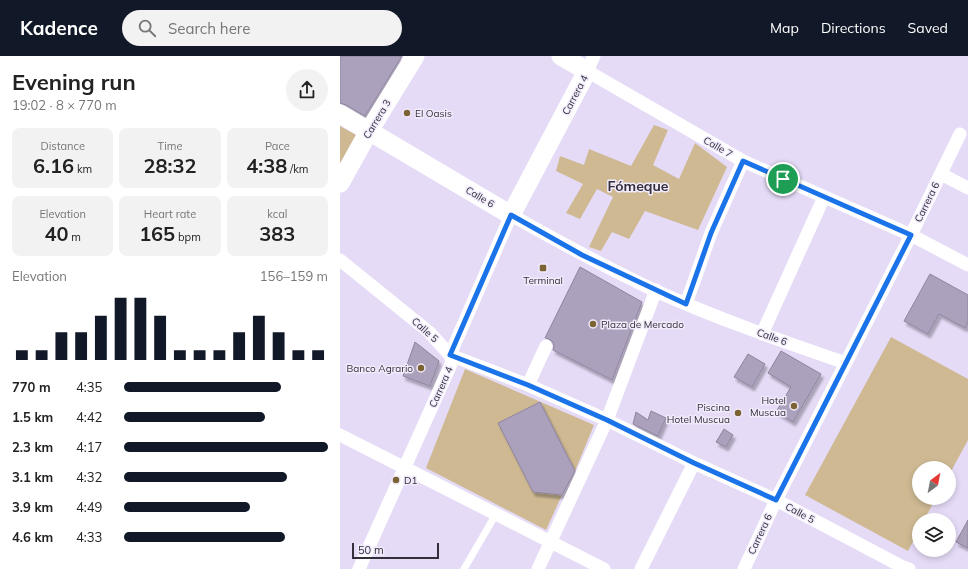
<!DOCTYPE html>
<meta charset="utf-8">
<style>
:root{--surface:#fff;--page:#f2f2f2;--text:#222;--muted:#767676;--accent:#111827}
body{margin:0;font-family:Mulish,sans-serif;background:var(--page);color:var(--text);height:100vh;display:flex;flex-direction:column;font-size:15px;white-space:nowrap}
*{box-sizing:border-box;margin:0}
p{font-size:13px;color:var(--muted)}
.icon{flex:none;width:22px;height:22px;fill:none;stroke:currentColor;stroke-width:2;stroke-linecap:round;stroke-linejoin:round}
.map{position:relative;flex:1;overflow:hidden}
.sheet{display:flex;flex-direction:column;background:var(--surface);width:340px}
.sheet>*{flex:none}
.needle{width:26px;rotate:32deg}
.controls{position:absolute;left:572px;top:405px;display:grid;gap:8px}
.controls a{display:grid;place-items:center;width:44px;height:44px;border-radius:50%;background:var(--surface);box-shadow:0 2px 6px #0003;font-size:20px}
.scale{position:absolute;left:12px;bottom:10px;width:87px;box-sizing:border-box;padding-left:4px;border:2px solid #332e39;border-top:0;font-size:11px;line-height:14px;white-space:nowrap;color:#332e39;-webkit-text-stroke:3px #f1ebfc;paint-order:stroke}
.pin{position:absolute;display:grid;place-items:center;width:34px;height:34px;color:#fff;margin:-17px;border:2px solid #fff;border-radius:50%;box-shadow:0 1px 4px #0007}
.round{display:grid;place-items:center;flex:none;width:42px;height:42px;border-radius:21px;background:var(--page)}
.overview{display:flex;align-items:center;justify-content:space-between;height:68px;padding:0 12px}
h1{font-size:22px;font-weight:700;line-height:30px}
.figures{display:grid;grid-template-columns:repeat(3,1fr);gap:6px;height:68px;padding:4px 12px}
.figures div{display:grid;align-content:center;border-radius:8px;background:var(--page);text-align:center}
.figures b{font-size:20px;font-weight:700}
.figures small{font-size:11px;font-weight:400}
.figures p{font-size:11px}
.chart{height:112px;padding:8px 12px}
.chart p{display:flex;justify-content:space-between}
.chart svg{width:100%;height:72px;margin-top:4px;stroke:var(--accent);stroke-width:6}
ul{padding:0 12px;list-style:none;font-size:13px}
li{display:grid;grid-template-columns:64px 48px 1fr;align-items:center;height:30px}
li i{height:10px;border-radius:5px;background:var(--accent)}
header{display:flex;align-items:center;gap:24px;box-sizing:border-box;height:56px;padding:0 20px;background:var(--accent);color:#fff}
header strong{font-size:19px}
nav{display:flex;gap:22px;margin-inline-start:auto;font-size:14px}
.search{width:280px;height:36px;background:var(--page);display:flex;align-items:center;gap:10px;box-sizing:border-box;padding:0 14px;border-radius:22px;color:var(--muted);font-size:15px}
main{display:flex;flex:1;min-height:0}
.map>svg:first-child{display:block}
.green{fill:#ceb993}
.building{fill:#aca1bc;stroke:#8e849d;filter:url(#shadow)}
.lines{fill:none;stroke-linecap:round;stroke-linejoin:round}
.lane{stroke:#fff;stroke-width:7}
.street{stroke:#fff;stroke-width:13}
.secondary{stroke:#fff;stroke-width:19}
.route-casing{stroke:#fff;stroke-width:8}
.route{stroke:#1a73e8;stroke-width:5}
.poi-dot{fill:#7c6334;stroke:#f1ebfc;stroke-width:1.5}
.labels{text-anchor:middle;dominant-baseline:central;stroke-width:3;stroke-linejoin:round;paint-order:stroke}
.street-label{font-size:10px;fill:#332e39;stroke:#f1ebfc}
.poi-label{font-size:10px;fill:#332e39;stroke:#f1ebfc;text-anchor:start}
.district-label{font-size:14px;font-weight:bold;fill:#332e39;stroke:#f1ebfc}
</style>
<header>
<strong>Kadence</strong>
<div class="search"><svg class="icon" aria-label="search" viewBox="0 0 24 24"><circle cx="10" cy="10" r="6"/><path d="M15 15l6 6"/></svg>Search here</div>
<nav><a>Map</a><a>Directions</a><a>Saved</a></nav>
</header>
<main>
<section class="sheet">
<div class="overview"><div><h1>Evening run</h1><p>19:02 · 8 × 770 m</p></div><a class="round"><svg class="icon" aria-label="share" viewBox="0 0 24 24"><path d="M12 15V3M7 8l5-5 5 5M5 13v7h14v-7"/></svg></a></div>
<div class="figures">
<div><p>Distance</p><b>6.16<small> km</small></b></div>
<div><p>Time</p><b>28:32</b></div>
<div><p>Pace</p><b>4:38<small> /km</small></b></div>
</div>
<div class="figures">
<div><p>Elevation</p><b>40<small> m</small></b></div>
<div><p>Heart rate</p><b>165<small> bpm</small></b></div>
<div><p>kcal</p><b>383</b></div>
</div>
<div class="chart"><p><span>Elevation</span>156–159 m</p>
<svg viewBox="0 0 160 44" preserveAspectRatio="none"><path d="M5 44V38M15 44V38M25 44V27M35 44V27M45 44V17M55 44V6M65 44V6M75 44V17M85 44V38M95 44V38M105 44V38M115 44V27M125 44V17M135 44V27M145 44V38M155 44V38"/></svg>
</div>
<ul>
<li><b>770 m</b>4:35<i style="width:77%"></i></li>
<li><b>1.5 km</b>4:42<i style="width:69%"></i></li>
<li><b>2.3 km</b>4:17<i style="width:100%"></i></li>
<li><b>3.1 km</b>4:32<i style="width:80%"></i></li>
<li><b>3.9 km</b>4:49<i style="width:62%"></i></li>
<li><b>4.6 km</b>4:33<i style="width:79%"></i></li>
</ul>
</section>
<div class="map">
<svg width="628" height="513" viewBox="0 0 628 513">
<defs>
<filter id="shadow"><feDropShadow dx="2.5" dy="4" stdDeviation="1" flood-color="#0004"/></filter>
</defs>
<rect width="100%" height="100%" fill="#e6dbf7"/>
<path class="green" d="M314,69L328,74L313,109L339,123L355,87L387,111L358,174L305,155L289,183L272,176L261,195L249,191L273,141L257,133L240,163L226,157L243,128L216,115L220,100L244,109L249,93L291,110Z
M0,70L16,79L0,108Z
M551,281L628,323V384L609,419V412H579V442H596L584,464H579V474L568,495L465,439Z
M125,313L254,369L235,415L200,346L158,367L193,436L222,439L206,474L86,412Z"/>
<path class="building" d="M0,0H62L25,60L6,49L0,47Z
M240,211L302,246L272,324L213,294L214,290L213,286L209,283L205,282Z
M590,218L628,239V266L625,272L599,258L588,278L564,265Z
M75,286L99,305L90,330L63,320Z
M441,295L481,318L453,366L436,356L451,331L428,317Z
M408,298L425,308L412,331L394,321Z
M200,346L235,415L222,439L193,436L158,367Z
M311,355L326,362L318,380L293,368L296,356L308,364Z
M384,373L393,379L386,391L376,386Z
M628,464V492L616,486Z"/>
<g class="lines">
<path class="lane" d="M124,513L156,458"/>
<path class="street" d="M254,0L247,15L403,105L571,179L628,209
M601,118L628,132
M0,204L89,276L110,299L188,329L267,364L354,407L436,444L561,510L569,513
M346,248L371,177L403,105
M422,278L484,141
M188,329L206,290
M0,379L264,513
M19,513L112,306L110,299L171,159C219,186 267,212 316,235C378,263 442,285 506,307
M198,513L267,364L316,234
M301,513L354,407
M404,513L436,444L571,179L620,78"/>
<path class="secondary" d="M0,58L171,159L247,15L221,0
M0,127L29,75L75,0"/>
</g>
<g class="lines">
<g class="route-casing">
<path id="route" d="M403,105L571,179L436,444L354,407L267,364L188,329L110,299L171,159L242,199L346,248L371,177Z"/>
</g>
<use href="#route" class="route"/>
</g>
<g class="poi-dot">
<circle cx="67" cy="57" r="4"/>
<rect x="199" y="208" width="8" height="8" rx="2"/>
<circle cx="253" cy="268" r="4"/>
<circle cx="81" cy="312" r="4"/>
<circle cx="454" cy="350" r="4"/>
<circle cx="398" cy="357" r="4"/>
<circle cx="56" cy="424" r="4"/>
</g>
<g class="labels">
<g class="street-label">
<text transform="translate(235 39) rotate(-62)">Carrera 4</text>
<text transform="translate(37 63) rotate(-59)">Carrera 3</text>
<text transform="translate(378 91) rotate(30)">Calle 7</text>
<text transform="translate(140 141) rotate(31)">Calle 6</text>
<text transform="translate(587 146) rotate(-64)">Carrera 6</text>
<text transform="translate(85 274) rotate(42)">Calle 5</text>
<text transform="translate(432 281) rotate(20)">Calle 6</text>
<text transform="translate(101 331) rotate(-66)">Carrera 4</text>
<text transform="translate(460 457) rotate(28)">Calle 5</text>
<text transform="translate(420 478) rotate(-65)">Carrera 6</text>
</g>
<g class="poi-label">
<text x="75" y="57">El Oasis</text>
<text x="203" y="224" text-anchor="middle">Terminal</text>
<text x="261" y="268">Plaza de Mercado</text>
<text x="73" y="312" text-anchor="end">Banco Agrario</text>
<text x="446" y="344" text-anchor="end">Hotel<tspan x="446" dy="12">Muscua</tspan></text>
<text x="390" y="351" text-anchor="end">Piscina<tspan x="390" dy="12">Hotel Muscua</tspan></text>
<text x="64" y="424">D1</text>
</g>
<g class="district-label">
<text x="298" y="130">Fómeque</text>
</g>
</g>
</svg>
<div class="controls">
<a><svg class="needle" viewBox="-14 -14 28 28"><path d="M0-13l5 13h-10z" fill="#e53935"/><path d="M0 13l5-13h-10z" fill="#767676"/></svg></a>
<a><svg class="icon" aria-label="layers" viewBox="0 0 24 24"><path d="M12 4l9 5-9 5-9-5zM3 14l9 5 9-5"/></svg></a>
</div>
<div class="scale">50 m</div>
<div class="pin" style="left:443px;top:123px;background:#1e9e55"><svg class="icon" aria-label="arrive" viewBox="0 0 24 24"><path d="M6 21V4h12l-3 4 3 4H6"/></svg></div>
</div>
</main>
